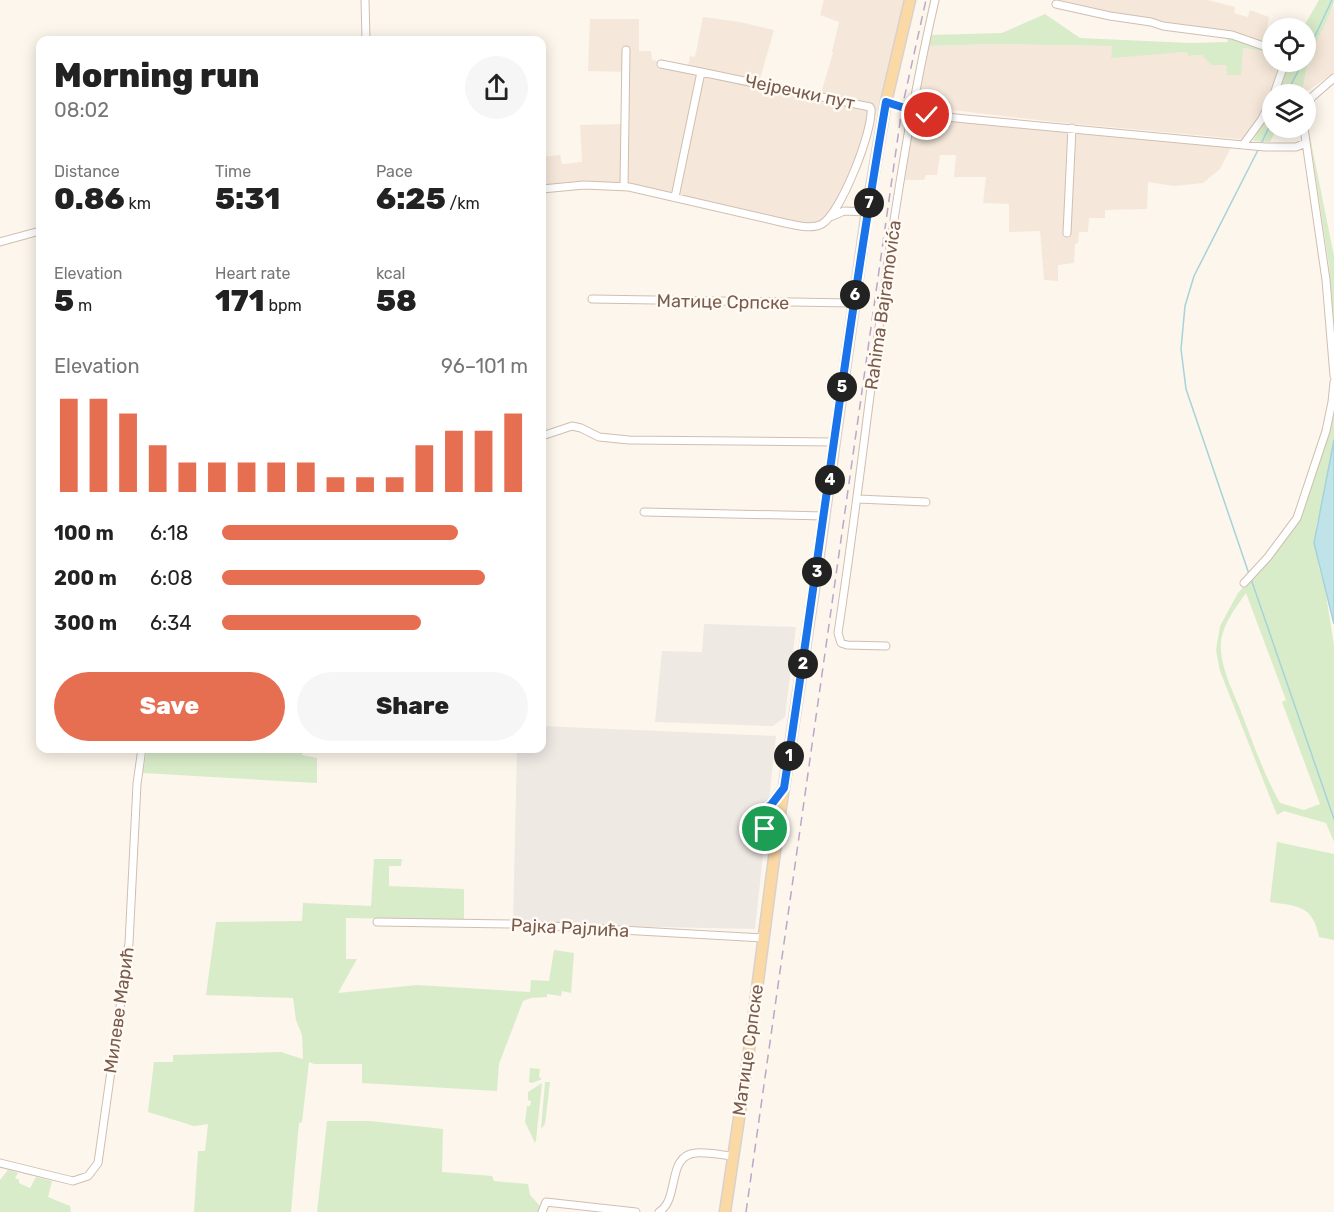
<!DOCTYPE html>
<meta charset="utf-8">
<style>
:root{--surface:#fff;--page:#f6f6f6;--text:#222;--muted:#767676;--accent:#e76f51}
body{margin:0;font-family:Rubik,sans-serif;background:var(--page);color:var(--text);height:100vh;display:flex;flex-direction:column;font-size:22px;white-space:nowrap}
*{box-sizing:border-box;margin:0}
p{font-size:20px;color:var(--muted)}
.icon{flex:none;width:33px;height:33px;fill:none;stroke:currentColor;stroke-width:2;stroke-linecap:round;stroke-linejoin:round}
.map{position:relative;flex:1;overflow:hidden}
.sheet{position:absolute;left:36px;top:36px;width:510px;height:717px;display:flex;flex-direction:column;background:var(--surface);border-radius:12px;box-shadow:0 3px 15px #0003}
.sheet>*{flex:none}
.fabs{position:absolute;left:1262px;top:18px;display:grid;gap:12px}
.fabs a{display:grid;place-items:center;width:54px;height:54px;border-radius:50%;background:var(--surface);box-shadow:0 3px 15px #0003;font-size:30px}
.pin{position:absolute;display:grid;place-items:center;width:51px;height:51px;color:#fff;margin:-26px;border:3px solid #fff;border-radius:50%;box-shadow:0 2px 6px #0007}
.km{position:absolute;width:30px;height:30px;margin:-15px;border-radius:50%;background:#222;color:#fff;font-size:16px;line-height:30px;text-align:center}
.round{display:grid;place-items:center;flex:none;width:63px;height:63px;border-radius:32px;background:var(--page)}
.head{display:flex;align-items:center;justify-content:space-between;height:102px;padding:0 18px}
h1{font-size:33px;font-weight:800;line-height:45px}
.figures{display:grid;grid-template-columns:repeat(3,1fr);gap:9px;height:102px;padding:6px 18px}
.figures div{display:grid;align-content:center}
.figures b{font-size:30px;font-weight:800}
.figures small{font-size:16px;font-weight:400}
.figures p{font-size:16px}
.chart{height:168px;padding:12px 18px}
.chart p{display:flex;justify-content:space-between}
.chart svg{width:100%;height:108px;margin-top:6px;stroke:var(--accent);stroke-width:6}
.button{display:flex;gap:12px;margin-top:auto;padding:12px 18px}
.button a{flex:1;height:69px;border-radius:36px;background:var(--accent);color:#fff;font-size:24px;font-weight:800;line-height:69px;text-align:center}
.button a+a{background:var(--page);color:var(--text)}
ul{padding:0 18px;list-style:none;font-size:20px}
li{display:grid;grid-template-columns:96px 72px 1fr;align-items:center;height:45px}
li i{height:15px;border-radius:8px;background:var(--accent)}
.map>svg:first-child{display:block}
.residential{fill:#f5e8da}
.industrial{fill:#efe9e4}
.green{fill:#d8ecc9;fill-rule:evenodd}
.water{fill:#bfe3e8;stroke:#a5d3da;stroke-width:1.5}
.lines{fill:none;stroke-linecap:round;stroke-linejoin:round}
.stream{stroke:#a5d3da;stroke-width:1.5}
.street-casing{stroke:#d1beb0;stroke-width:9}
.primary-casing{stroke:#dad1cd;stroke-width:13}
.street{stroke:#fff;stroke-width:7}
.primary{stroke:#fbd9a5;stroke-width:10}
.rail{stroke:#b9a8c9;stroke-width:1.5;stroke-dasharray:9 6;stroke-linecap:butt}
.route-casing{stroke:#fff;stroke-width:12}
.route{stroke:#1a73e8;stroke-width:8}
.labels{text-anchor:middle;dominant-baseline:central;stroke-width:5;stroke-linejoin:round;paint-order:stroke}
.street-label{font-size:18px;fill:#7a5c4d;stroke:#fffaf3}
</style>
<div class="map">
<svg width="1334" height="1212" viewBox="0 0 1334 1212">
<rect width="100%" height="100%" fill="#fdf6ec"/>
<path class="residential" d="M824,0H907L886,90L838,206L816,226L630,184L603,182L542,187V157L560,155L562,164L582,162L580,125L626,124L627,72L588,71L590,19H639V51H651L652,60L688,66L690,56L695,57L703,17L740,22L774,30L760,79L821,93L833,53L832,51L839,22L820,15Z
M1055,0H1208L1235,7L1234,13L1248,17L1250,10L1269,17L1265,40L1168,24L1160,20L1116,16L1055,2Z
M1334,6V73L1307,91L1303,89L1309,58L1321,30Z
M993,44L1112,46V57L1187,52L1188,56L1202,55L1226,65L1227,75L1242,48L1272,53V62H1284V70L1250,140L1064,123L917,106L929,46Z
M913,115L923,117L1232,146L1220,169L1203,183L1174,186L1148,182L1147,209L1105,210V218H1089L1088,232H1079L1078,243L1075,244L1074,263L1058,265V281L1044,280L1040,231L1009,232V204L983,203L986,177H954L956,155H940L937,175H926L924,180H905Z"/>
<path class="industrial" d="M704,624L796,627L785,717L773,726L655,722L662,651L702,652Z
M542,726L776,736L755,929L513,924L517,749L542,748Z"/>
<path class="green" d="M930,0H935L913,104H909Z
M1319,0H1334C1334,11 1315,42 1310,56C1306,67 1305,78 1303,89L1293,94H1276L1287,71L1288,62H1305V28H1303Z
M1045,14L1080,38L1190,43L1228,42L1227,39L1171,28L1265,40L1272,42V53L1243,48L1241,75H1227L1226,65H1211L1202,55L1188,56L1187,52L1111,58L1112,46L993,44L929,46L930,35L1002,33Z
M1272,102V128H1277L1270,142L1253,141Z
M1309,132L1334,256V351L1329,266Z
M1334,408V454L1316,527V543L1319,568L1325,588L1334,646V842L1326,823L1284,811L1277,815L1220,671L1216,650L1220,626L1238,593L1265,564L1291,531L1325,443ZM1246,593L1286,700L1282,702L1320,804L1304,810L1280,803C1263,773 1252,740 1240,709C1233,692 1222,669 1221,651C1219,629 1234,610 1246,593Z
M147,749H302V755L317,758V783L143,773Z
M1277,842L1334,854V940L1319,937C1313,906 1299,906 1270,902Z
M374,859H402L401,866H389V886L464,889V920L346,918V959H357L338,993L417,985L530,992L531,980L549,981L554,950L574,953L571,993L562,991L561,996L547,994V997L531,998L523,1001L499,1064L497,1091L362,1083V1064H314L309,1062L302,1122L299,1123L291,1212H194L198,1151H205L208,1124L194,1126L148,1112L154,1062H173V1055L281,1052L303,1059L302,1035L296,1020L293,998L206,995L216,922L302,921L303,903L371,906Z
M530,1068L540,1069L539,1077L542,1079L532,1083L529,1082Z
M545,1082H550L545,1124L541,1129Z
M542,1083L536,1140L535,1143L525,1122L527,1106H530L531,1101L528,1100V1092Z
M327,1121H370L443,1129L442,1172L492,1176L494,1181L528,1184L530,1195L540,1206L538,1212H317Z
M8,1170L18,1173L15,1178L19,1180V1183L30,1188L36,1177L52,1181L48,1197L70,1206L71,1212H0V1180Z"/>
<path class="water" d="M1334,440V624L1314,543Z"/>
<g class="lines">
<path class="stream" d="M1305,57L1332,0
M1286,94L1303,62
M1261,144L1272,121
M1249,574L1186,389L1181,349L1185,306L1194,276L1259,148
M1251,579L1334,819"/>
<g class="street-casing">
<path id="street" d="M365,0L366,40
M1056,4L1110,16L1151,22L1163,26L1232,35L1272,49
M661,64L701,72
M1274,94L1285,62
M886,102L927,115L966,119L1265,147H1296L1306,143
M1305,109L1312,97L1334,78
M1304,128L1326,280L1334,376
M1243,145L1262,119L1272,98
M624,186L626,50
M542,189L584,185L629,187L785,223C796,225 811,230 822,224C841,213 873,131 871,109L870,107L701,72L675,197
M833,216L844,211L867,212
M1067,233L1072,128
M0,242L40,231
M592,299L853,303
M542,436L572,426L581,428L599,437L629,440L835,442
M858,499L926,502
M644,512L825,516
M1244,583L1268,557L1297,518L1326,431L1332,402L1334,382
M886,646L847,645L841,643L838,633C870,422 887,208 935,0
M377,922L515,924L763,938
M0,1163L73,1181L88,1176L98,1163L129,943L137,784L142,748
M542,1212L546,1202L636,1212
M659,1212C680,1200 666,1155 696,1153C708,1152 721,1155 733,1156"/>
</g>
<g class="primary-casing">
<path id="primary" d="M774,846L768,833L752,817L771,805L782,791
M725,1212L748,1058L779,820L814,588L867,212L886,102L910,0"/>
</g>
<use href="#street" class="street"/>
<use href="#primary" class="primary"/>
<path class="rail" d="M746,1212L902,108L926,0"/>
</g>
<g class="lines">
<g class="route-casing">
<path id="route" d="M765,829L752,817L771,805L784,788C819,559 847,330 886,102L927,115"/>
</g>
<use href="#route" class="route"/>
</g>
<g class="labels">
<g class="street-label">
<text transform="translate(800 92) rotate(12)">Чејречки пут</text>
<text transform="translate(723 302) rotate(1)">Матице Српске</text>
<text transform="translate(883 305) rotate(-82)">Rahima Bajramovića</text>
<text transform="translate(570 928) rotate(3)">Рајка Рајлића</text>
<text transform="translate(119 1010) rotate(-82)">Милеве Мaрић</text>
<text transform="translate(748 1050) rotate(-82)">Матице Српске</text>
</g>
</g>
</svg>
<div class="fabs">
<a><svg class="icon" aria-label="locate" viewBox="0 0 24 24"><circle cx="12" cy="12" r="6"/><path d="M12 2v4M12 18v4M2 12h4M18 12h4"/></svg></a>
<a><svg class="icon" aria-label="layers" viewBox="0 0 24 24"><path d="M12 4l9 5-9 5-9-5zM3 14l9 5 9-5"/></svg></a>
</div>
<div class="pin" style="left:765px;top:829px;background:#1e9e55"><svg class="icon" aria-label="arrive" viewBox="0 0 24 24"><path d="M6 21V4h12l-3 4 3 4H6"/></svg></div>
<div class="pin" style="left:927px;top:115px;background:#d93025"><svg class="icon" aria-label="check" viewBox="0 0 24 24"><path d="M5 12l5 5 9-10"/></svg></div>
<b class="km" style="left:789px;top:756px">1</b>
<b class="km" style="left:803px;top:664px">2</b>
<b class="km" style="left:817px;top:572px">3</b>
<b class="km" style="left:830px;top:480px">4</b>
<b class="km" style="left:842px;top:387px">5</b>
<b class="km" style="left:855px;top:295px">6</b>
<b class="km" style="left:869px;top:203px">7</b>
<section class="sheet">
<div class="head"><div><h1>Morning run</h1><p>08:02</p></div><a class="round"><svg class="icon" aria-label="share" viewBox="0 0 24 24"><path d="M12 15V3M7 8l5-5 5 5M5 13v7h14v-7"/></svg></a></div>
<div class="figures">
<div><p>Distance</p><b>0.86<small> km</small></b></div>
<div><p>Time</p><b>5:31</b></div>
<div><p>Pace</p><b>6:25<small> /km</small></b></div>
</div>
<div class="figures">
<div><p>Elevation</p><b>5<small> m</small></b></div>
<div><p>Heart rate</p><b>171<small> bpm</small></b></div>
<div><p>kcal</p><b>58</b></div>
</div>
<div class="chart"><p><span>Elevation</span>96–101 m</p>
<svg viewBox="0 0 160 44" preserveAspectRatio="none"><path d="M5 44V6M15 44V6M25 44V12M35 44V25M45 44V32M55 44V32M65 44V32M75 44V32M85 44V32M95 44V38M105 44V38M115 44V38M125 44V25M135 44V19M145 44V19M155 44V12"/></svg>
</div>
<ul>
<li><b>100 m</b>6:18<i style="width:77%"></i></li>
<li><b>200 m</b>6:08<i style="width:86%"></i></li>
<li><b>300 m</b>6:34<i style="width:65%"></i></li>
</ul>
<div class="button"><a>Save</a><a>Share</a></div>
</section>
</div>
